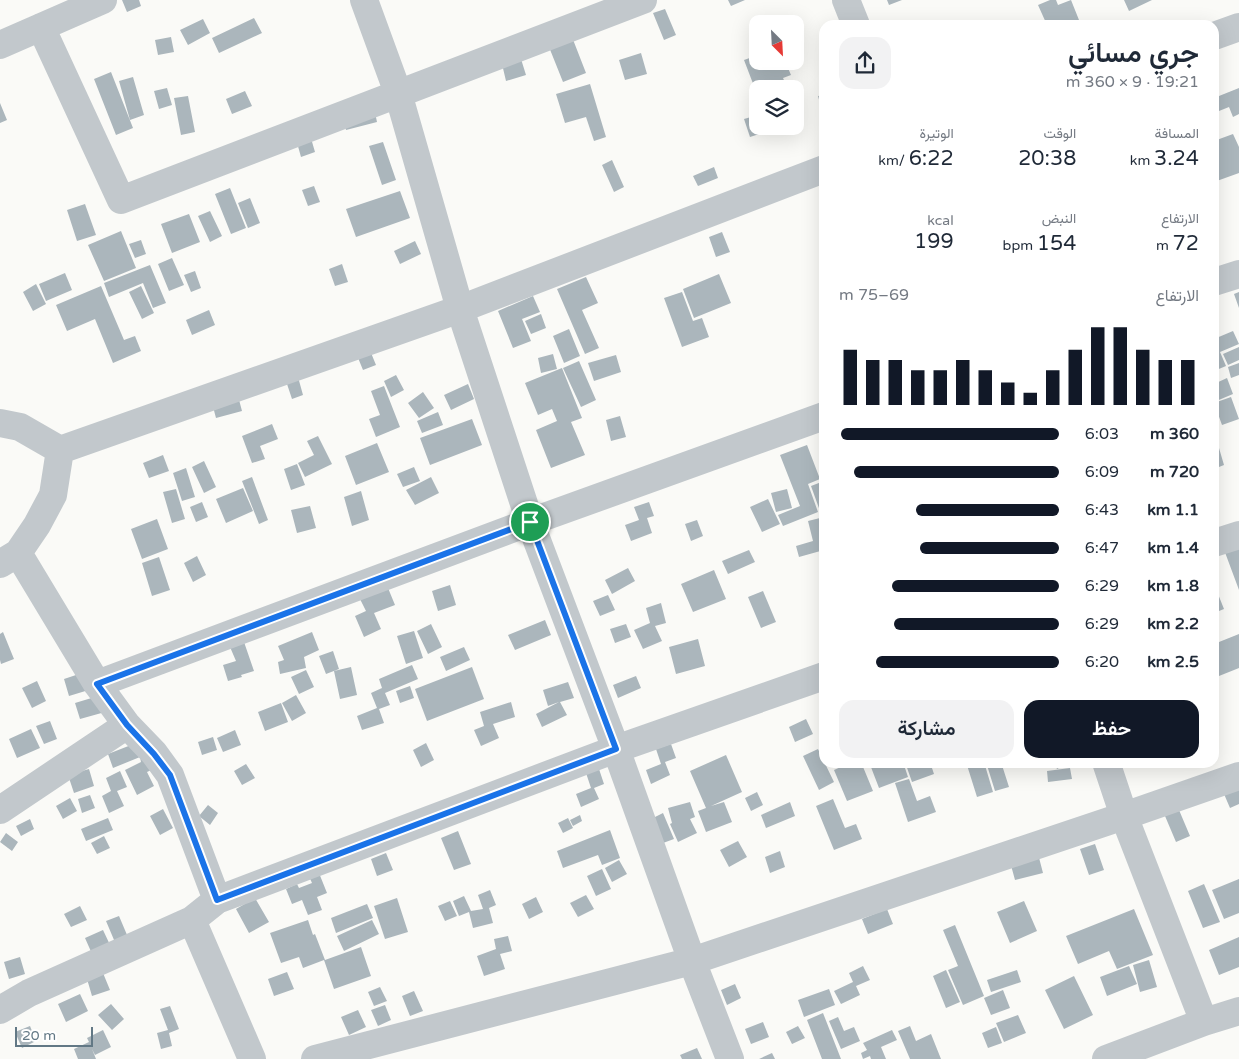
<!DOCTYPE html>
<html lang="ar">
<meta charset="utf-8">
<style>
:root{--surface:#fff;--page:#f2f2f3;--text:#1f2937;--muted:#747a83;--accent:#111827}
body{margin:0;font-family:"Varela Round",Vazirmatn,sans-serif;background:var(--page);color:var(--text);direction:rtl;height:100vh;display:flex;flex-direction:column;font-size:19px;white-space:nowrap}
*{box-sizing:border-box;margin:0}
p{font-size:16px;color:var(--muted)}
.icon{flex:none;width:28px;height:28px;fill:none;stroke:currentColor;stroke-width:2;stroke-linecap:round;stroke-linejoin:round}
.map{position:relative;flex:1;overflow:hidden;direction:ltr}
.drawer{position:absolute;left:819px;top:20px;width:400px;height:748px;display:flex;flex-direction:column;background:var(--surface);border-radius:15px;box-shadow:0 5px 20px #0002;direction:rtl}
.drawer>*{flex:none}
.needle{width:32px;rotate:156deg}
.controls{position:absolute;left:749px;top:15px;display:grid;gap:10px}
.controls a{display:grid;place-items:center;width:55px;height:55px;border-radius:10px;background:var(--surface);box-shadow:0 5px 20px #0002;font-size:25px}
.scale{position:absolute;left:15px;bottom:12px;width:78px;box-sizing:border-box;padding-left:5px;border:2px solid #627885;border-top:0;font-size:14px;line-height:18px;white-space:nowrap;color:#627885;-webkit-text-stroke:4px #fff;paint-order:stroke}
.pin{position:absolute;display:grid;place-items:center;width:42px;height:42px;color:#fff;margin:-21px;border:2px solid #fff;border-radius:50%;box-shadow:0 1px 5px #0007}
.round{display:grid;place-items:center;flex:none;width:52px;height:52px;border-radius:15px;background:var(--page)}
.overview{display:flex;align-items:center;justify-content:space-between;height:85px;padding:0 20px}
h1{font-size:28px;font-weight:600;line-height:38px}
.stats{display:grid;grid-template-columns:repeat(3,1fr);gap:8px;height:85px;padding:5px 20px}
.stats div{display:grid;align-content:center}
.stats b{font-size:21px;font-weight:600}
.stats small{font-size:14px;font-weight:400}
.stats p{font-size:14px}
.chart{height:140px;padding:10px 20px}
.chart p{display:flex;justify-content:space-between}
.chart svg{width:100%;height:90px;margin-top:5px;stroke:var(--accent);stroke-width:6}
.button{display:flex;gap:10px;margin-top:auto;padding:10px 20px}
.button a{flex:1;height:58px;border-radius:15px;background:var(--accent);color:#fff;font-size:20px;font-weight:600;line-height:58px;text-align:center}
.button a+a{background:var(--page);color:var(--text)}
ul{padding:0 20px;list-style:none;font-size:16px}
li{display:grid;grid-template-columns:80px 60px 1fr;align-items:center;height:38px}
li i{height:12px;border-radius:6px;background:var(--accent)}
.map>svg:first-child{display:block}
.building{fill:#abb6bc}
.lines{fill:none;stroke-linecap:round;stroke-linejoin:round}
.minor{stroke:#c2c8cc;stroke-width:28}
.route-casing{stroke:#fff;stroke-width:10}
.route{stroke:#1a73e8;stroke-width:6}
</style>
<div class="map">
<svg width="1239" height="1059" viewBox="0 0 1239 1059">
<rect width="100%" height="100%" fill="#fafaf7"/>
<path class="building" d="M122,0H139L141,6L127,12Z
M728,0H745L731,6Z
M887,0H902L889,5Z
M1050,0H1056L1058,5L1071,0L1081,25H1047L1038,5Z
M1124,0H1152L1129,11Z
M665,9L676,35L664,40L653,13Z
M254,18L262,33L219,53L212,38Z
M203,19L210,33L188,45L180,30Z
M171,37L174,52L158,55L155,40Z
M572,37L586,73L563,82L549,47Z
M796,40L802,56L795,59V41Z
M641,53L647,74L625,80L619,60Z
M758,55V61H785L791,75L783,78L788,89H758L757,94L744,60Z
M521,59L526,75L506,81L502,64Z
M111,72L133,128L116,135L94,79Z
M133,77L144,115L130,120L119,81Z
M590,84L606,137L594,141L586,117L565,123L556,94Z
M167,88L172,105L159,109L154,91Z
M1239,88V114L1233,117L1229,107L1214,113V98Z
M245,91L252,106L232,114L226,99Z
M824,95V114H823L818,96Z
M188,96L195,132L181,135L174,98Z
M0,103L7,120L0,123Z
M374,108L377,122L346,130L343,116Z
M758,115V126H768L769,131L750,137L744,119Z
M308,128L315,152L301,157L294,132Z
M1233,134L1239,147V173L1214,182V141Z
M383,142L396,180L382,185L369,146Z
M612,160L624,187L614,192L602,165Z
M714,167L718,178L698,186L693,176Z
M314,186L320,202L308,206L302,190Z
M230,188L246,228L231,234L215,194Z
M400,191L410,218L356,237L346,209Z
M250,198L260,223L248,228L238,203Z
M85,204L96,235L77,241L67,210Z
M210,211L222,236L210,242L198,216Z
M189,214L200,242L172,253L161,224Z
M121,231L136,268L104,281L88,245Z
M722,232L730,252L716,257L709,237Z
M141,240L146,254L135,258L129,244Z
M415,241L421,254L400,264L394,251Z
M172,258L184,285L169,291L158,264Z
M342,264L348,282L335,286L329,269Z
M150,265L166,303L153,308L143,283L109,297L104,283Z
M195,271L201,288L191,292L184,275Z
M65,273L72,290L46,301L39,284Z
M719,274L731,303L694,318L683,289Z
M586,277L598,303L582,310L599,348L585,354L557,289Z
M36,284L46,304L33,311L23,292Z
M101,286L124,340L135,336L141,351L113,363L95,319L67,331L56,305Z
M141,286L154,313L142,319L129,292Z
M682,292L693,321L702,318L709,337L682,347L664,298Z
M1239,292V308L1234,294Z
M533,296L540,312L522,319L531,341L513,348L498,311Z
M209,310L215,325L192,335L186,320Z
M541,314L546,328L531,334L525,321Z
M569,329L580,356L564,363L553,336Z
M1233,331L1239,344L1220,352L1226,366L1214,371V339Z
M1239,347V360L1228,365L1223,354Z
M369,348L376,365L363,370L356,353Z
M553,354L557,369L541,373L538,358Z
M616,355L621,372L594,381L588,363Z
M579,361L596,400L581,407L563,368Z
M1239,363V375L1231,378L1228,367Z
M562,368L582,418L571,422L585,455L551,468L536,430L557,421L552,409L538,415L525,383Z
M396,375L404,390L391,397L384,381Z
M298,377L303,395L292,399L286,381Z
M1227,378L1233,394L1214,402V384Z
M468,384L474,399L451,410L444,395Z
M384,386L400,427L376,437L369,419L380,415L371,391Z
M423,392L434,408L419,418L408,403Z
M238,396L242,411L216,418L212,403Z
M1231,397L1239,419L1222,425L1214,403Z
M438,412L443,425L422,433L417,421Z
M620,416L626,437L611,441L606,420Z
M472,419L482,445L430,465L420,438Z
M272,424L278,439L260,446L265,459L252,463L242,436Z
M318,436L332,464L305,477L298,463L314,455L307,441Z
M377,443L389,472L356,485L345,456Z
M807,445L820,479L808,484L818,512L783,526L778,515L800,506L780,455Z
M1219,448L1224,465L1214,469V450Z
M163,455L169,471L149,478L143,463Z
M204,461L216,487L204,493L192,467Z
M297,464L305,485L291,490L284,469Z
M414,467L420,481L403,487L397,474Z
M186,468L195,497L182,501L173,473Z
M252,477L268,520L259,524L242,481Z
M431,477L439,493L415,505L406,490Z
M824,481V509L820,511L811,486Z
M243,488L253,511L226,523L216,499Z
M176,489L185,519L172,523L163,492Z
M787,489L792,508L776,512L771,493Z
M361,491L369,520L352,526L344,497Z
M768,499L780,524L762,532L750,507Z
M202,502L208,517L196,522L190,507Z
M649,502L654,516L647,518L652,533L631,541L625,525L639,520L634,507Z
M310,506L316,528L297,533L291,510Z
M820,518L824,531V550L799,557L796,546L813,541L808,521Z
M157,519L168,549L142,559L131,529Z
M697,520L703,536L691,541L685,524Z
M1239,540V590L1223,547Z
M749,550L755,562L728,574L722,561Z
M197,556L206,575L193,582L184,563Z
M159,557L170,590L152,596L142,563Z
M628,568L635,581L612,594L605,580Z
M714,570L726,599L693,612L681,584Z
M1214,584L1224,609L1214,613Z
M450,585L456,605L438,611L432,591Z
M388,588L395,605L374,613L381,629L364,637L355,616L366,611L360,599Z
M763,591L776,622L761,628L748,597Z
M608,595L615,610L600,616L593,601Z
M661,603L666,623L655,626L662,641L643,649L634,630L650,623L646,608Z
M545,620L551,635L515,650L508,635Z
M431,624L442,647L428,654L417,631Z
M626,624L631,637L615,643L610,629Z
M414,631L423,658L406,664L397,636Z
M3,632L14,659L1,664L0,660V634Z
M312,632L319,650L304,657L306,668L280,674L278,662L284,660L278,646Z
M1239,634V668L1214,678V644Z
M698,639L705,666L676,674L669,647Z
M244,642L254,671L241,675L242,677L228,681L223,665L236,661L230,647Z
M464,647L470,660L446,671L440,657Z
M333,651L339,669L326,674L319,656Z
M412,665L418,679L385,693L390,705L379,709L384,723L362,730L357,716L377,708L371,693L382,688L379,679Z
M351,667L357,695L340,699L334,671Z
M472,667L484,699L427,721L415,689Z
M306,670L314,687L299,694L291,677Z
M79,674L92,689L69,696L64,679Z
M636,676L641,688L618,698L613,685Z
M37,681L46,701L32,708L22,688Z
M568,682L574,698L560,702L567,715L542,727L536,714L559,702L548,706L543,690Z
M410,686L414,698L400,703L396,691Z
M118,690L123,707L80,719L75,703Z
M296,695L306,713L292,721L282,703Z
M511,702L515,717L493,724L499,738L481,746L474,730L484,726L480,712Z
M281,703L288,722L265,731L258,712Z
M806,719L813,734L795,742L789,727Z
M50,721L57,739L44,744L36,726Z
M31,729L40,748L17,758L9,739Z
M235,730L241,745L223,752L217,738Z
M213,737L217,750L202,755L198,742Z
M149,738L160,766L147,772L154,786L137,795L125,770L141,762L140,757L113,768L108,754Z
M426,743L434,760L421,767L413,750Z
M671,744L676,758L665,762L670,775L651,784L646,770L661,764L656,749Z
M818,749L834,782L819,790L803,756Z
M726,755L742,792L711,806L724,802L732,822L706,832L698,811L706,808L690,771Z
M852,762H861L873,791L847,801L834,770Z
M869,762H903L908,777L879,788Z
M905,762H930L934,774L912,782Z
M943,762H958V763L946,768Z
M966,762H984L993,792L977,797Z
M986,762H1001L1009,787L995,791Z
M1054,762H1070L1057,769Z
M246,764L255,778L242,785L234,771Z
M1070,768L1072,779L1048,782L1047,771Z
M89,769L94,786L74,793L68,775Z
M599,769L604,784L594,788L599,799L581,807L576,794L591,788L586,773Z
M120,771L127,787L117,791L124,806L109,813L102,796L111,791L106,778Z
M909,779L917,801L930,796L936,812L908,822L895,783Z
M1239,788V804L1230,808L1224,794Z
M757,792L763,805L751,811L745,798Z
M90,795L95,808L82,813L78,799Z
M70,798L77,811L63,819L56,806Z
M833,799L845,828L856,824L862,839L834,850L816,806Z
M690,802L695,817L690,819L697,833L678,842L670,824L672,823L668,808Z
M790,802L795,816L766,828L761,815Z
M208,805L218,813L210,825L199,816Z
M163,809L173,828L160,835L150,816Z
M1179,810L1190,836L1176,842L1165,816Z
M663,813L674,839L663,843L653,818Z
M580,815L582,821L573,826L570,820Z
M108,818L113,830L86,841L81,829Z
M568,818L573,828L563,833L558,823Z
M30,819L34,829L21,836L16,826Z
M610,830L620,858L602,865L598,855L563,868L557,851Z
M458,831L471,864L454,870L441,838Z
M6,833L18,842L12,851L0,842Z
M104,836L110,848L97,854L91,843Z
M738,841L747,857L729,867L720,850Z
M1095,844L1104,870L1089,875L1080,849Z
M1037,850L1043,873L1015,880L1009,858Z
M780,851L785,867L770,873L765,857Z
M386,853L393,870L377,876L371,859Z
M619,860L627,874L612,882L605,868Z
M317,868L327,893L317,897L322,910L308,915L302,900L292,904L286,889L297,884L299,888L312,883L307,872Z
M602,869L611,889L596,896L587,876Z
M1239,879V913L1224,919L1212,890Z
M1204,884L1220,922L1203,928L1188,891Z
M490,890L496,905L489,908L493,923L473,928L469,912L459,916L453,901L464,896L471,911L483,909L478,895Z
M586,895L594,909L578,917L570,903Z
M536,897L543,912L529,919L522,904Z
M255,898L269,922L249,933L236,909Z
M397,898L408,932L385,939L374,906Z
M450,901L457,916L445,921L438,906Z
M1024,901L1037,931L1010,943L997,912Z
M367,904L373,918L336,933L331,918Z
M80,906L87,920L71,927L64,914Z
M887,909L893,924L868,934L862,919Z
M1134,909L1153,955L1117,969L1109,951L1078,964L1066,936Z
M119,916L130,942L117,947L106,921Z
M308,920L313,935L315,934L325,960L361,947L371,976L334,989L324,960L303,968L299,957L281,963L270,933Z
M372,920L379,934L344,951L337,936Z
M955,925L984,996L963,1005L948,970L958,966L943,930Z
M103,930L111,947L93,956L85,938Z
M508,936L512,951L500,954L505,969L484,976L477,956L496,949L494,939Z
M1239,937V967L1219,975L1209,950Z
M20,957L25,974L9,979L4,962Z
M1149,960L1157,987L1140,992L1133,965Z
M863,966L870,980L856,986L860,995L841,1004L834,991L853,982L849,973Z
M1129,966L1137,984L1107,996L1100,977Z
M946,970L960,1002L946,1008L933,976Z
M1017,970L1021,982L991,992L987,980Z
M287,972L294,989L274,996L268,979Z
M103,973L110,990L92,996L87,979Z
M1074,976L1093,1015L1064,1029L1045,990Z
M735,984L741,998L727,1005L721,990Z
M380,987L387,1001L374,1006L368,992Z
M829,989L835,1005L804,1017L798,1000Z
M1003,990L1010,1008L991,1015L984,998Z
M414,991L423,1011L410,1016L402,996Z
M80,994L88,1011L66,1022L58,1004Z
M111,1004L124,1019L112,1030L98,1015Z
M385,1005L391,1020L378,1026L371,1010Z
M170,1006L179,1029L169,1033L172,1046L161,1049L157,1033L168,1030L160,1009Z
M358,1010L366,1027L349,1035L341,1017Z
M823,1013L841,1059H822L807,1020Z
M1018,1015L1026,1033L1004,1042L996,1023Z
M838,1017L844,1031L854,1027L860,1041L841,1049L829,1021Z
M763,1022L769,1037L751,1044L745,1029Z
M30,1026L36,1041L22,1048L15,1032Z
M798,1026L805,1038L792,1044L786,1032Z
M910,1026L916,1041L931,1034L941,1059H910L898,1031Z
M996,1027L1002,1043L988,1048L982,1033Z
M103,1030L111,1047L95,1055L92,1049L96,1059H78L74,1049L89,1042L87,1038Z
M892,1030L897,1040L881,1047L886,1059H871L870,1056L863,1059L861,1053L867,1050L863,1043Z
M697,1048L702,1059H682L680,1055Z
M772,1053L775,1059H759Z"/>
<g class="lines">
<path class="minor" d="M364,0L398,93L460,309L530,522L616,749L692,961L730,1059
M846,0L856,25
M41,27L121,200L643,0
M1214,36L1239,27
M0,45L103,0
M1214,282L1239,274
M0,423L20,427L60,450L460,309L824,169
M1214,543L1239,535
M18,553L97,684L127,725L154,753L170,775L217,900
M0,564L18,553L37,525L53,495L60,450
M97,684L530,522L824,416
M1106,762L1124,816L1204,1022
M0,810L127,725
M192,920L252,1059
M0,1010L29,993L192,920L217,900L616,749L824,676
M315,1059L692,961L1124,816L1239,776
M1106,1059L1204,1022L1239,1011"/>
</g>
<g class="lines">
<g class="route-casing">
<path id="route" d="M530,522L616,749L217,900L170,775L154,754L127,725L97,684Z"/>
</g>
<use href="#route" class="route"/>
</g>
</svg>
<div class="controls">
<a><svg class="needle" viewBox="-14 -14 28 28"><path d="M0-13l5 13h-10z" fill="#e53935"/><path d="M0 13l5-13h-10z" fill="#747a83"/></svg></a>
<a><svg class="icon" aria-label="layers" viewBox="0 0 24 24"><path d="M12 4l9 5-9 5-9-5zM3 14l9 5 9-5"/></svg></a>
</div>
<div class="scale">20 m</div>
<div class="pin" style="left:530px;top:522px;background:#1e9e55"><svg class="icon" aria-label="arrive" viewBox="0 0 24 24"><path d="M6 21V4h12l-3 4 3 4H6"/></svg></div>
<section class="drawer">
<div class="overview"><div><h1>جري مسائي</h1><p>19:21 · 9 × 360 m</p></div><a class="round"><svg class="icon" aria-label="share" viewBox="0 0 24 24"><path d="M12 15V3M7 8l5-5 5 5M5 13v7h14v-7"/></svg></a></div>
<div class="stats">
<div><p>المسافة</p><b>3.24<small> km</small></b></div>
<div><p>الوقت</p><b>20:38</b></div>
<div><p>الوتيرة</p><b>6:22<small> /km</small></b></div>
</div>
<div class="stats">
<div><p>الارتفاع</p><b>72<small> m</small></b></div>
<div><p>النبض</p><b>154<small> bpm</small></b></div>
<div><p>kcal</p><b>199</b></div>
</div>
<div class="chart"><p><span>الارتفاع</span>69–75 m</p>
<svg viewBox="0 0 160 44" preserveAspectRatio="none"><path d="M5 44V17M15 44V22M25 44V22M35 44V27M45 44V27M55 44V22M65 44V27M75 44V33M85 44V38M95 44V27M105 44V17M115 44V6M125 44V6M135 44V17M145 44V22M155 44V22"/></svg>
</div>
<ul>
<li><b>360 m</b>6:03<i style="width:99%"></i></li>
<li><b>720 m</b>6:09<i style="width:93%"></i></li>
<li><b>1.1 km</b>6:43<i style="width:65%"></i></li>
<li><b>1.4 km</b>6:47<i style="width:63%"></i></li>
<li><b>1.8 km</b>6:29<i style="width:76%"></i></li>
<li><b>2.2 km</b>6:29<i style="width:75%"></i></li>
<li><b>2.5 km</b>6:20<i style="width:83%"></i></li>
</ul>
<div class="button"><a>حفظ</a><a>مشاركة</a></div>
</section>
</div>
